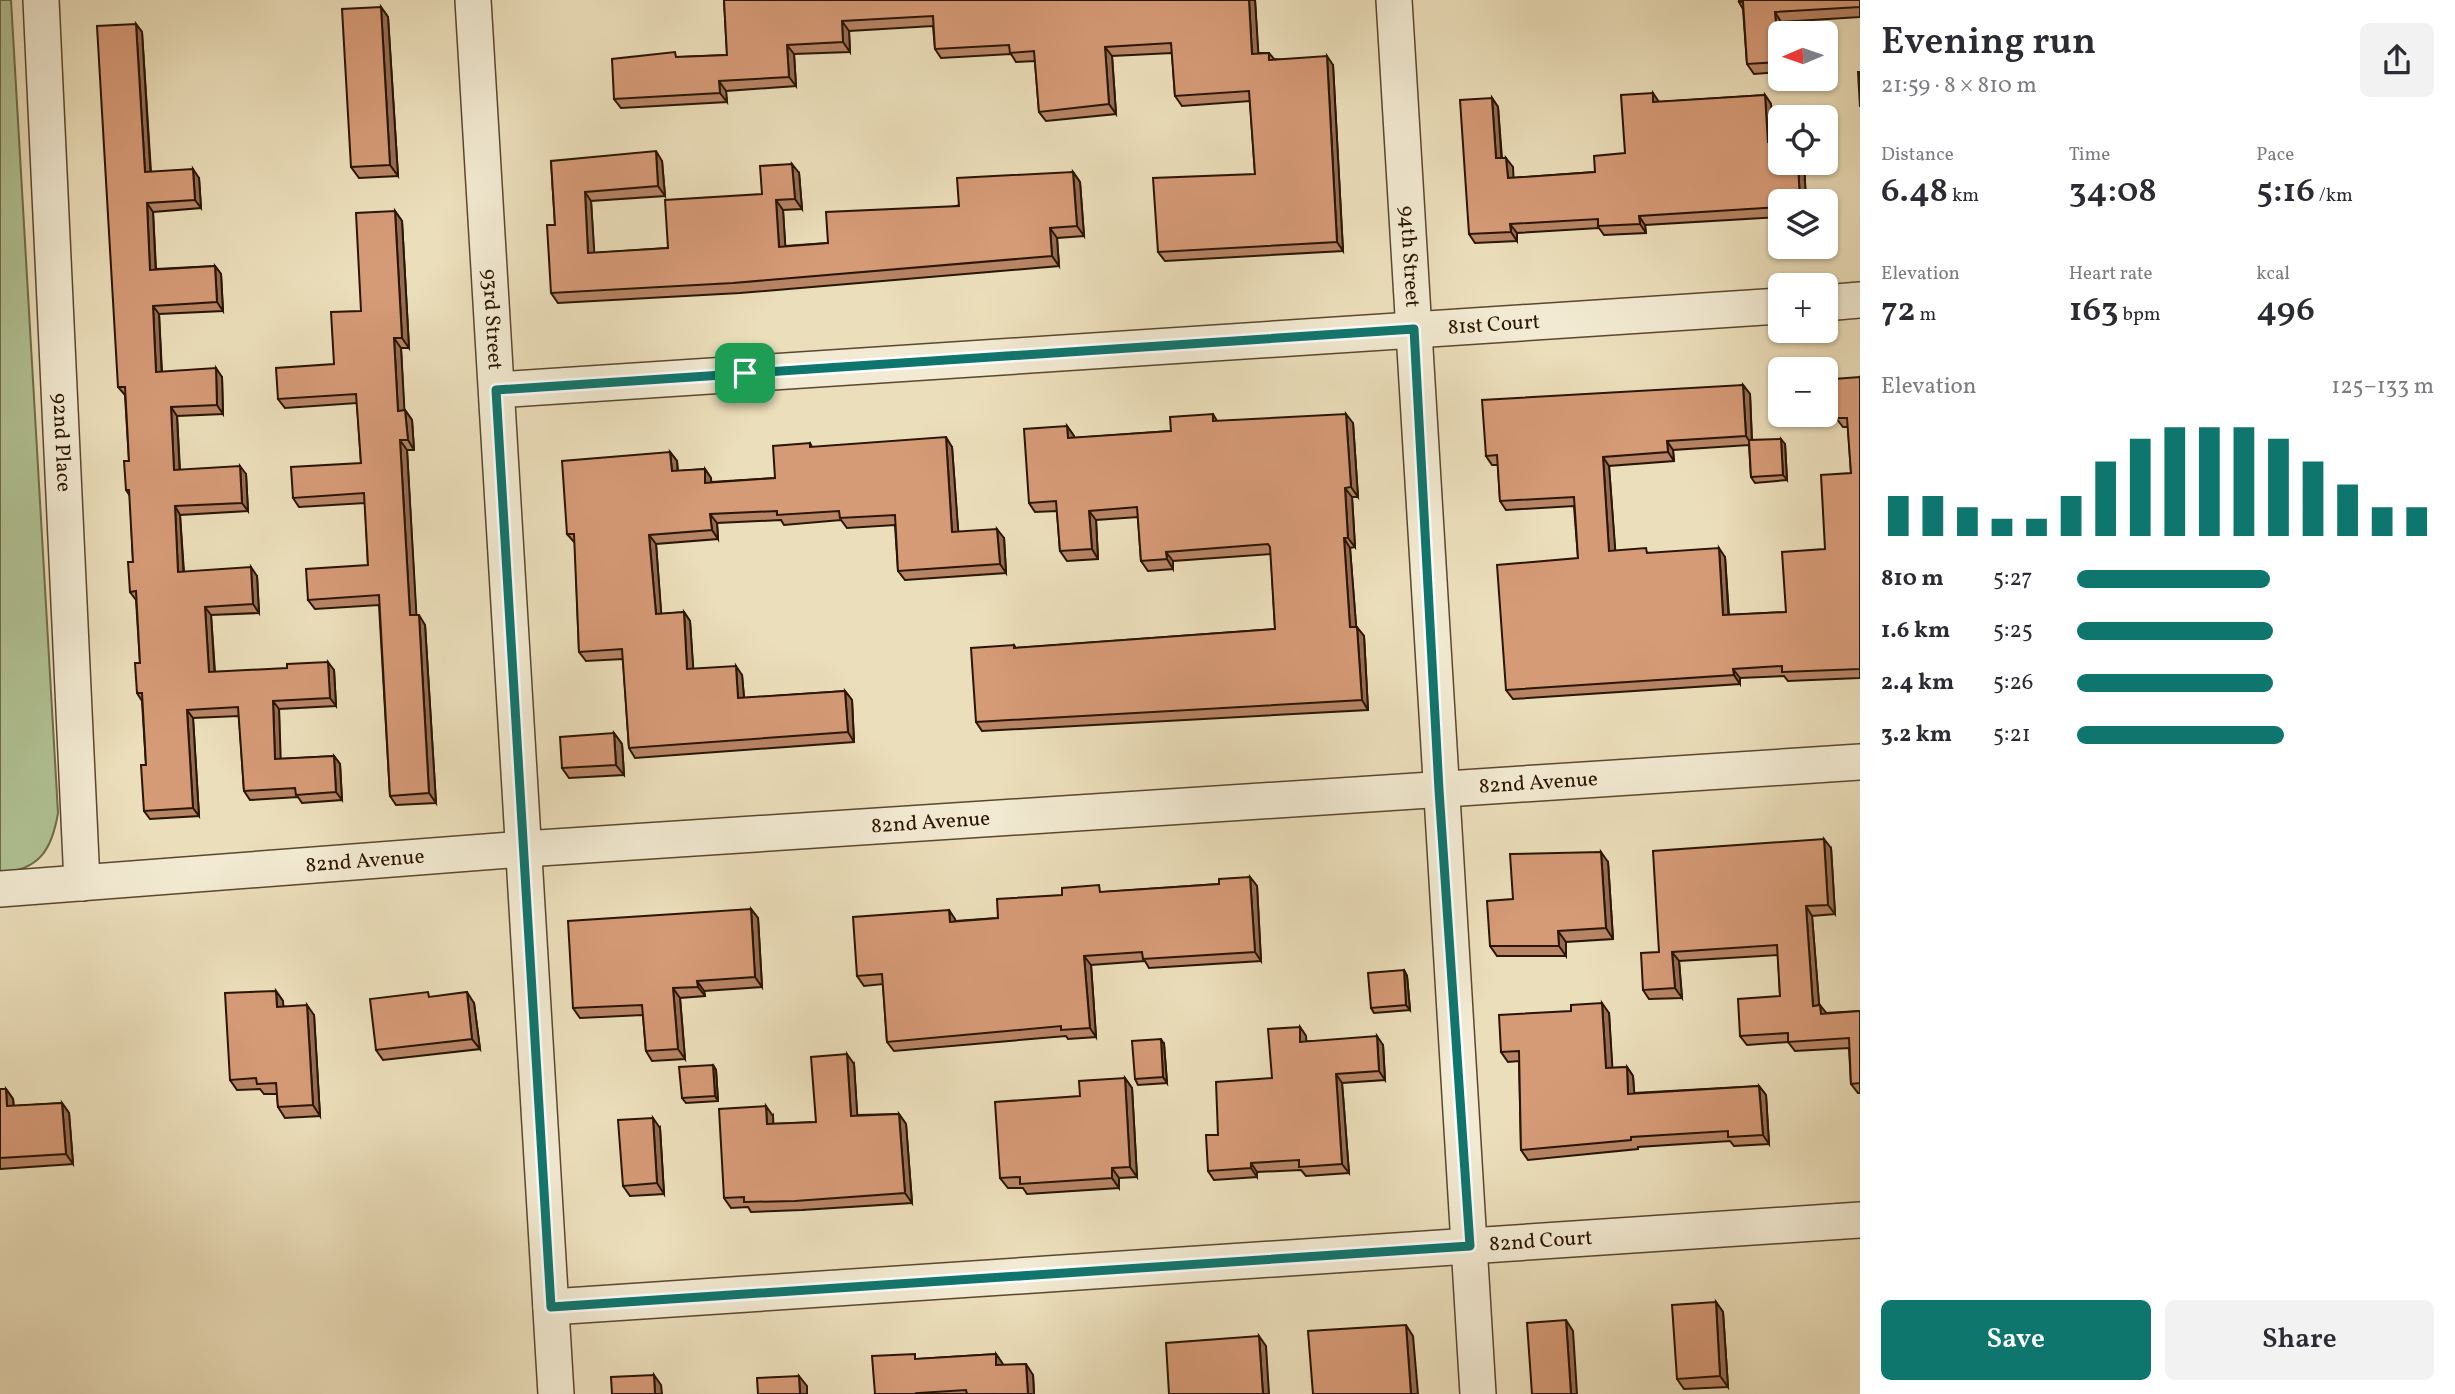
<!DOCTYPE html>
<meta charset="utf-8">
<style>
:root{--surface:#fff;--page:#f2f2f3;--text:#2b2b33;--muted:#7c7c81;--accent:#0f766e}
body{margin:0;font-family:Vollkorn,serif;background:var(--page);color:var(--text);height:100vh;display:flex;flex-direction:column;font-size:26px;white-space:nowrap}
*{box-sizing:border-box;margin:0}
p{font-size:23px;color:var(--muted)}
.icon{flex:none;width:38px;height:38px;fill:none;stroke:currentColor;stroke-width:2;stroke-linecap:round;stroke-linejoin:round}
.map{position:relative;flex:1;overflow:hidden}
.details{display:flex;flex-direction:column;background:var(--surface);width:595px}
.details>*{flex:none}
.needle{width:46px;rotate:268deg}
.tools{position:absolute;left:1768px;top:21px;display:grid;gap:14px}
.tools a{display:grid;place-items:center;width:70px;height:70px;border-radius:10px;background:var(--surface);box-shadow:0 2px 5px #0004;font-size:35px}
.pin{position:absolute;display:grid;place-items:center;width:60px;height:60px;color:#fff;margin:-30px;border-radius:14px;box-shadow:0 4px 10px #0006}
.round{display:grid;place-items:center;flex:none;width:74px;height:74px;border-radius:10px;background:var(--page)}
.summary{display:flex;align-items:center;justify-content:space-between;height:119px;padding:0 21px}
h1{font-size:38px;font-weight:600;line-height:52px}
.metrics{display:grid;grid-template-columns:repeat(3,1fr);gap:10px;height:119px;padding:7px 21px}
.metrics div{display:grid;align-content:center}
.metrics b{font-size:35px;font-weight:600}
.metrics small{font-size:19px;font-weight:400}
.metrics p{font-size:19px}
.chart{height:196px;padding:14px 21px}
.chart p{display:flex;justify-content:space-between}
.chart svg{width:100%;height:126px;margin-top:7px;stroke:var(--accent);stroke-width:6}
.cta{display:flex;gap:14px;margin-top:auto;padding:14px 21px}
.cta a{flex:1;height:80px;border-radius:10px;background:var(--accent);color:#fff;font-size:28px;font-weight:600;line-height:80px;text-align:center}
.cta a+a{background:var(--page);color:var(--text)}
ul{padding:0 21px;list-style:none;font-size:23px}
li{display:grid;grid-template-columns:112px 84px 1fr;align-items:center;height:52px}
li i{height:18px;border-radius:9px;background:var(--accent)}
main{display:flex;flex:1;min-height:0}
.map>svg:first-child{display:block}
.green{fill:#b1c294;stroke:#6e6c4a;stroke-width:2}
.lines{fill:none;stroke-linecap:round;stroke-linejoin:round}
.street-casing{stroke:#5a472e;stroke-width:38}
.street{stroke:#f2ead2;stroke-width:35}
.wall{fill:#b78465;stroke:#2a1500;stroke-width:2}
.shaded-wall{fill:#956c53;stroke:#2a1500;stroke-width:2}
.building{fill:#d59a76;stroke:#2a1500;stroke-width:2}
.route-casing{stroke:#fff;stroke-width:14}
.route{stroke:#0f766e;stroke-width:9}
.labels{text-anchor:middle;dominant-baseline:central;stroke-width:5;stroke-linejoin:round;paint-order:stroke}
.street-label{font-size:21px;fill:#2a1500;stroke:#f2ead2}
</style>
<main>
<div class="map">
<svg width="1860" height="1394" viewBox="0 0 1860 1394">
<rect width="100%" height="100%" fill="#ebdeba"/>
<filter id="stains"><feTurbulence type="fractalNoise" baseFrequency=".00286" numOctaves="4"/><feColorMatrix values="0 0 0 0 .2 0 0 0 0 .09 0 0 0 0 .02 0 0 0 .5 -.17"/></filter>
<radialGradient id="worn" r=".72"><stop offset=".6" stop-color="#630" stop-opacity="0"/><stop offset="1" stop-color="#630" stop-opacity=".3"/></radialGradient>
<path class="green" d="M0,0H11L58,813C52,849 40,870 0,873Z"/>
<g class="lines">
<g class="street-casing">
<g id="street">
<path id="s1" d="M41,0L82,883"/>
<path id="s2" d="M473,0L556,1394"/>
<path id="s3" d="M1394,0L1478,1394"/>
<path d="M1825,303L1860,300"/>
<path id="s4" d="M497,390L1780,306"/>
<path id="s5" d="M0,889L524,849L1860,762"/>
<path id="s6" d="M551,1307L1860,1220"/>
</g>
</g>
<use href="#street" class="street"/>
</g>
<path class="wall" d="M724,0H1255L1258,53H1269L1274,59L1333,65L1343,251L1165,261L1158,252L1255,174L1250,101L1182,106L1175,96L1172,53L1112,56L1116,114L1046,121L1039,112L1035,61L1016,62L1011,54L941,58L935,49L933,26L849,31L850,52L794,54L796,86L726,91L727,102L621,108L614,99L679,57L727,55Z
M1860,0V17L1781,22L1780,33V72L1754,74L1747,64L1743,9L1739,2Z
M381,7L388,17L398,176L359,178L351,167Z
M136,24L142,32L151,172L199,178L201,208L153,212L156,269L215,266L221,274L223,311L159,314L162,372L222,377L223,414L177,416L180,470L246,474L248,511L180,515L184,572L257,576L259,613L211,615L215,672L334,670L336,706L279,709L280,759L334,756L340,764L342,800L302,803L298,797L250,800L244,791L239,716L193,718L199,816L150,819L144,811L146,765L142,701L137,693L140,663L136,600L130,592L133,562L130,496L126,490L129,461L125,395L118,387Z
M1765,95L1771,104L1773,142L1780,163H1804L1806,201H1780V217L1645,225L1646,233L1604,235L1599,228L1517,233V241L1475,243L1469,234L1492,98L1498,107L1502,158L1513,167V178L1595,172L1625,153L1659,102Z
M551,161H662L665,196L591,201L594,253L668,248L799,173L802,209L783,210L785,246L828,243L1073,172L1080,182L1084,236L1057,238L1059,266L740,293L558,303L551,293L555,225Z
M395,211L402,221L409,348H401L404,410H405L412,420L414,450H407L416,615L425,625L436,803L396,805L390,796L379,605L315,609L308,600L368,565L365,503L299,507L293,498L361,463L357,403L285,408L278,399L334,364L361,311Z
M1860,377V678L1788,681L1784,676L1740,678V684L1513,699L1506,690L1578,558L1574,506L1506,510L1500,501L1498,465H1492L1486,456L1743,385L1750,394L1752,440L1785,444L1787,480L1755,483L1751,477L1749,445L1673,450L1674,461L1609,466L1615,551L1725,557L1729,615L1786,612L1825,549L1851,473L1848,427H1843L1836,418Z
M1213,414L1217,421L1353,423L1358,497H1352L1355,547L1350,548L1356,627L1364,636L1368,710L982,731L976,722L1014,645L1016,648L1275,629L1271,554L1173,561V569L1148,571L1141,561L1138,517L1096,520L1098,559L1067,561L1060,551L1057,511L1035,512L1029,503L1067,426L1074,436V438L1171,431Z
M810,443L812,447H952L958,532L1004,538L1006,573L905,580L898,571L895,525L847,528L841,520L784,525L781,520L717,523L718,539L656,544L661,614L684,612L690,621L693,669L742,675L744,698L845,691L852,700L854,742L635,758L629,748L623,659L586,661L579,652L575,543L567,534L670,452L677,461L678,471L705,469L711,478V482L775,478Z
M614,733L622,744L624,775L569,778L562,768Z
M1831,848L1835,914L1812,916L1819,1005L1826,1013L1860,1011V1093H1858L1851,1084L1849,1048L1795,1051L1788,1042L1747,1045L1740,1036L1780,996L1778,955L1679,961L1682,998L1649,999L1643,990L1659,952Z
M1608,862L1613,939L1566,942V956H1497L1490,946L1513,899Z
M1250,877L1257,886L1261,961L1149,968L1145,961L1091,965L1096,1037L1068,1039L1066,1036L894,1051L887,1042L883,984L864,986L857,976L949,910L955,921L998,918L1104,892L1219,884Z
M751,909L758,918L762,987L704,991L705,996L680,998L685,1059L652,1061L646,1051L643,1015L580,1018L573,1008Z
M1404,970L1407,976L1410,1010L1374,1013L1371,1008Z
M276,991L283,1001V1006L314,1015L320,1116L285,1118L278,1107L277,1094H264L260,1089L237,1090L230,1080Z
M431,997L474,1003L480,1049L383,1060L376,1050Z
M1571,1011L1609,1013L1612,1068L1627,1067L1633,1076L1634,1093L1759,1086L1766,1095L1769,1144L1734,1146L1730,1141L1638,1147V1149L1528,1160L1521,1150L1519,1061L1508,1062L1501,1052Z
M1300,1027L1306,1036V1041L1383,1045L1385,1080L1342,1083L1349,1173L1306,1176L1301,1170L1257,1172V1177L1214,1180L1208,1171L1218,1135L1272,1078Z
M1164,1044L1167,1083L1138,1085L1135,1079Z
M854,1064L857,1115L899,1114L906,1124L912,1203L802,1210L751,1212L748,1207L731,1208L724,1198L773,1116V1124L816,1122Z
M713,1065L716,1070L718,1101L686,1103L682,1098Z
M1125,1078L1132,1088L1137,1177L1119,1178V1188L1027,1194L1023,1188H1008L1000,1178L1080,1096Z
M0,1089H6L13,1099L14,1106L62,1103L69,1113L73,1164L0,1169Z
M660,1128L664,1194L630,1196L623,1186Z
M1716,1302L1723,1312L1728,1387L1684,1389L1677,1379Z
M996,1354L1003,1365L1033,1375L1034,1394H875L918,1359Z"/>
<path class="shaded-wall" d="M1249,0H1255L1259,63L1252,54Z
M381,7L388,17L398,176L390,165Z
M1775,12L1781,22L1782,33H1780V64L1779,62Z
M842,21L849,31L850,52L843,42Z
M136,24L142,32L151,181L145,172Z
M787,45L794,54L796,86L789,77Z
M1105,47L1112,56L1116,114L1109,104Z
M1327,56L1333,65L1343,251L1337,242Z
M719,81L726,91L727,102L720,93Z
M1653,93L1659,102H1653Z
M1765,95L1771,104L1774,151L1768,142Z
M1492,98L1498,107L1502,167L1496,158Z
M656,151L662,161L665,196L658,186Z
M1506,158L1513,167L1514,187L1508,178Z
M1798,163H1804L1806,201H1800Z
M792,164L799,173L802,209L795,199Z
M193,169L199,178L201,208L195,200Z
M1073,172L1080,182L1084,236L1077,226Z
M585,192L591,201L595,263L588,253Z
M776,200L783,210L786,256L779,247Z
M147,203L153,212L156,278L150,270Z
M395,211L402,221L409,348L402,338Z
M1639,216L1645,225L1646,233L1640,224Z
M1510,224L1517,233V241L1511,232Z
M1050,228L1057,238L1059,266L1052,256Z
M215,266L221,274L223,311L217,302Z
M153,306L159,314L162,381L156,372Z
M394,338L401,348L405,420L398,411Z
M216,368L222,377L223,414L217,405Z
M1743,385L1750,394L1752,445L1746,436Z
M171,407L177,416L180,479L174,470Z
M405,410L412,420L414,450L408,440Z
M1346,414L1353,423L1358,497L1351,487Z
M1067,426L1074,436V448L1068,438Z
M946,437L952,447L959,541L952,532Z
M1781,439L1785,444L1787,480L1783,475Z
M400,440L407,450L417,625L410,615Z
M1667,441L1673,450L1674,461L1668,452Z
M670,452L677,461L678,480L672,471Z
M1603,457L1609,466L1616,560L1609,551Z
M240,466L246,474L248,511L242,503Z
M705,469L711,478L712,492L705,483Z
M1345,488L1352,497L1355,547L1348,538Z
M175,506L180,515L184,580L178,572Z
M1089,511L1096,520L1098,559L1092,549Z
M710,514L717,523L718,539L712,530Z
M997,529L1004,538L1006,573L1000,564Z
M649,535L656,544L662,623L656,614Z
M1344,538L1350,548L1357,637L1350,627Z
M1719,548L1725,557L1729,624L1723,615Z
M1166,552L1173,561V569L1167,559Z
M251,567L257,576L259,613L253,604Z
M205,607L211,615L215,681L209,672Z
M684,612L690,621L694,679L687,669Z
M419,615L425,625L436,803L429,793Z
M1357,627L1364,636L1368,710L1362,700Z
M328,662L334,670L336,706L330,698Z
M736,666L742,675L745,708L738,698Z
M1733,669L1740,678V684L1734,675Z
M845,691L852,700L854,742L848,732Z
M273,701L279,709L281,767L275,759Z
M187,710L193,718L199,816L193,808Z
M614,733L622,744L624,775L616,765Z
M334,756L340,764L342,800L336,792Z
M1824,839L1831,848L1835,914L1828,905Z
M1601,852L1608,862L1613,939L1606,928Z
M1250,877L1257,886L1261,961L1255,952Z
M1806,906L1812,916L1820,1015L1813,1006Z
M751,909L758,918L762,987L755,977Z
M949,910L955,919L956,931L950,922Z
M1558,931L1566,942V956L1559,946Z
M1672,952L1679,961L1682,998L1675,988Z
M1084,956L1091,965L1096,1037L1090,1028Z
M1404,970L1407,976L1410,1010L1406,1005Z
M697,981L704,991L705,996L698,987Z
M673,988L680,998L685,1059L678,1049Z
M276,991L283,1001L284,1017L277,1007Z
M467,992L474,1003L480,1049L472,1039Z
M1602,1003L1609,1013L1613,1077L1606,1068Z
M307,1005L314,1015L320,1116L313,1105Z
M1820,1005L1827,1014H1821Z
M1300,1027L1306,1036L1307,1051L1300,1042Z
M1377,1036L1383,1045L1385,1080L1379,1071Z
M1161,1039L1164,1044L1167,1083L1163,1077Z
M847,1054L854,1064L858,1126L851,1116Z
M713,1065L716,1070L718,1101L715,1096Z
M1627,1067L1633,1076L1635,1103L1628,1094Z
M1336,1074L1342,1083L1349,1173L1342,1164Z
M1125,1078L1132,1088L1137,1177L1130,1167Z
M1759,1086L1766,1095L1769,1144L1763,1135Z
M6,1089L13,1099L14,1117L7,1106Z
M62,1103L69,1113L73,1164L66,1154Z
M766,1106L773,1116L774,1134L767,1124Z
M899,1114L906,1124L912,1203L905,1193Z
M653,1118L660,1128L664,1194L657,1183Z
M1251,1163L1257,1172V1177L1251,1168Z
M1112,1168L1119,1178V1188L1112,1178Z
M1716,1302L1723,1312L1728,1387L1720,1376Z
M1566,1320L1573,1331L1577,1394H1571Z
M1406,1325L1413,1336L1418,1394H1411Z
M1259,1336L1266,1346L1269,1394H1263Z
M996,1354L1003,1364V1376L996,1365Z
M1026,1364L1033,1375L1034,1394H1028Z
M654,1375L661,1385L662,1394H655Z
M799,1376L807,1386V1394H800Z"/>
<path class="building" d="M724,0H1249L1252,54L1269,53V60L1327,56L1337,242L1158,252L1153,178L1255,174L1249,91L1175,96L1171,43L1105,47L1109,104L1039,112L1034,51L1010,53L1009,45L935,49L933,16L842,21L843,42L787,45L789,77L719,81L720,93L614,99L612,59L675,52L676,57L727,55Z
M1739,0H1860V7L1775,12L1779,62L1747,64L1743,2H1739Z
M381,7L390,165L351,167L342,9Z
M136,24L145,172L193,169L195,200L147,203L150,270L215,266L217,302L153,306L156,372L216,368L217,405L171,407L174,470L240,466L242,503L175,506L178,572L251,567L253,604L205,607L209,672L287,668V664L328,662L330,698L273,701L275,759L334,756L336,792L296,795L295,788L244,791L238,707L187,710L193,808L144,811L141,765H146L142,693H137L135,663H140L136,591L130,592L128,562H133L129,490H126L124,461H129L125,387H118L97,26Z
M1858,72H1860V107Z
M1653,93V102L1765,95L1768,142L1780,141V163H1798L1800,201H1780V207L1639,216L1640,224L1598,226V219L1510,224L1511,232L1469,234L1460,100L1492,98L1496,158H1506L1508,178L1595,172L1594,156L1625,153L1621,95Z
M656,151L658,186L585,192L588,253L668,248L665,200L762,194L760,166L792,164L795,199L776,200L779,247L828,243L826,212L959,206L957,178L1073,172L1077,226L1050,228L1052,256L733,283L551,293L547,225H555L551,161Z
M395,211L402,338H394L398,411L405,410L408,440H400L410,615H419L429,793L390,796L379,595L308,600L306,569L368,565L364,493L293,498L291,467L361,463L356,394L278,399L276,368L334,364L331,312L361,311L356,213Z
M1860,377V669L1782,672V666L1733,669L1734,675L1506,690L1497,565L1578,558L1574,497L1500,501L1497,455L1486,456L1482,400L1743,385L1746,436L1667,441L1668,452L1603,457L1609,551L1646,548L1647,553L1719,548L1723,615L1786,612L1782,552L1825,549L1821,475L1851,473L1847,418H1836L1834,379Z
M1213,414V421L1346,414L1351,487L1345,488L1348,538H1344L1350,627H1357L1362,700L976,722L971,648L1014,645V648L1275,629L1270,547L1268,544L1166,552L1167,559L1141,561L1137,507L1089,511L1092,549L1060,551L1056,501L1029,503L1024,429L1067,426L1068,438L1171,431L1170,417Z
M946,437L952,532L997,529L1000,564L898,571L895,515L840,518L839,511L777,515V511L710,514L712,530L649,535L656,614L684,612L687,669L736,666L738,698L845,691L848,732L629,748L622,649L579,652L574,534H567L562,461L670,452L672,471L705,469V483L775,478L773,446L810,443V447Z
M1781,439L1783,475L1751,477L1749,440Z
M614,733L616,765L562,768L560,737Z
M1824,839L1828,905L1806,906L1813,1006L1820,1005L1821,1014L1860,1011V1083L1851,1084L1849,1038L1788,1042V1033L1740,1036L1738,999L1780,996L1777,945L1672,952L1675,988L1643,990L1641,953L1659,952L1653,851Z
M1601,852L1606,928L1558,931L1559,946H1490L1487,901L1513,899L1510,854Z
M1250,877L1255,952L1143,959L1142,952L1084,956L1090,1028L1061,1030V1026L887,1042L882,974L857,976L853,917L949,910L950,922L998,918L997,899L1062,895V888L1099,885L1100,892L1219,884V879Z
M751,909L755,977L697,981L698,987L673,988L678,1049L646,1051L642,1005L573,1008L568,921Z
M1404,970L1406,1005L1371,1008L1368,973Z
M276,991L277,1007L307,1005L313,1105L278,1107L276,1083L257,1084L256,1078L230,1080L225,993Z
M428,992L429,997L467,992L472,1039L376,1050L370,999Z
M1602,1003L1606,1068L1627,1067L1628,1094L1759,1086L1763,1135L1728,1137V1131L1631,1137V1140L1521,1150L1519,1051L1501,1052L1499,1015L1571,1011V1005Z
M1300,1027V1042L1377,1036L1379,1071L1336,1074L1342,1164L1299,1167V1160L1251,1163V1168L1208,1171L1206,1135H1218L1216,1082L1272,1078L1268,1029Z
M1161,1039L1163,1077L1135,1079L1132,1041Z
M847,1054L851,1116L899,1114L905,1193L795,1201L744,1202V1197L724,1198L719,1109L766,1106L767,1124L816,1122L811,1057Z
M713,1065L715,1096L682,1098L679,1067Z
M1125,1078L1130,1167L1112,1168V1178L1020,1184V1177L1000,1178L995,1102L1080,1096L1079,1081Z
M0,1089H6L7,1106L62,1103L66,1154L0,1158Z
M653,1118L657,1183L623,1186L618,1120Z
M1716,1302L1720,1376L1677,1379L1672,1305Z
M1566,1320L1571,1394H1532L1527,1323Z
M1406,1325L1411,1394H1313L1308,1331Z
M1259,1336L1263,1394H1169L1166,1343Z
M915,1354V1359L996,1354V1365L1026,1364L1028,1394H967L966,1390L917,1393L918,1394H875L872,1356Z
M654,1375L655,1394H612L611,1377Z
M799,1376L800,1394H758L757,1378Z"/>
<g class="lines">
<g class="route-casing">
<path id="route" d="M1414,329L1439,790L1470,1246L551,1307L496,390Z"/>
</g>
<use href="#route" class="route"/>
</g>
<g class="labels">
<g class="street-label">
<text stroke="none"><textPath href="#s3" startOffset="257">94th Street</textPath></text>
<text stroke="none"><textPath href="#s2" startOffset="320">93rd Street</textPath></text>
<text stroke="none"><textPath href="#s4" startOffset="999">81st Court</textPath></text>
<text stroke="none"><textPath href="#s1" startOffset="443">92nd Place</textPath></text>
<text stroke="none"><textPath href="#s5" startOffset="1542">82nd Avenue</textPath></text>
<text stroke="none"><textPath href="#s5" startOffset="933">82nd Avenue</textPath></text>
<text stroke="none"><textPath href="#s5" startOffset="366">82nd Avenue</textPath></text>
<text stroke="none"><textPath href="#s6" startOffset="992">82nd Court</textPath></text>
</g>
</g>
<rect width="100%" height="100%" filter="url(#stains)"/>
<rect width="100%" height="100%" fill="url(#worn)"/>
</svg>
<div class="tools">
<a><svg class="needle" viewBox="-14 -14 28 28"><path d="M0-13l5 13h-10z" fill="#e53935"/><path d="M0 13l5-13h-10z" fill="#7c7c81"/></svg></a>
<a><svg class="icon" aria-label="locate" viewBox="0 0 24 24"><circle cx="12" cy="12" r="6"/><path d="M12 2v4M12 18v4M2 12h4M18 12h4"/></svg></a>
<a><svg class="icon" aria-label="layers" viewBox="0 0 24 24"><path d="M12 4l9 5-9 5-9-5zM3 14l9 5 9-5"/></svg></a>
<a>+</a>
<a>−</a>
</div>
<div class="pin" style="left:745px;top:373px;background:#1e9e55"><svg class="icon" aria-label="arrive" viewBox="0 0 24 24"><path d="M6 21V4h12l-3 4 3 4H6"/></svg></div>
</div>
<section class="details">
<div class="summary"><div><h1>Evening run</h1><p>21:59 · 8 × 810 m</p></div><a class="round"><svg class="icon" aria-label="share" viewBox="0 0 24 24"><path d="M12 15V3M7 8l5-5 5 5M5 13v7h14v-7"/></svg></a></div>
<div class="metrics">
<div><p>Distance</p><b>6.48<small> km</small></b></div>
<div><p>Time</p><b>34:08</b></div>
<div><p>Pace</p><b>5:16<small> /km</small></b></div>
</div>
<div class="metrics">
<div><p>Elevation</p><b>72<small> m</small></b></div>
<div><p>Heart rate</p><b>163<small> bpm</small></b></div>
<div><p>kcal</p><b>496</b></div>
</div>
<div class="chart"><p><span>Elevation</span>125–133 m</p>
<svg viewBox="0 0 160 44" preserveAspectRatio="none"><path d="M5 44V30M15 44V30M25 44V34M35 44V38M45 44V38M55 44V30M65 44V18M75 44V10M85 44V6M95 44V6M105 44V6M115 44V10M125 44V18M135 44V26M145 44V34M155 44V34"/></svg>
</div>
<ul>
<li><b>810 m</b>5:27<i style="width:54%"></i></li>
<li><b>1.6 km</b>5:25<i style="width:55%"></i></li>
<li><b>2.4 km</b>5:26<i style="width:55%"></i></li>
<li><b>3.2 km</b>5:21<i style="width:58%"></i></li>
</ul>
<div class="cta"><a>Save</a><a>Share</a></div>
</section>
</main>
